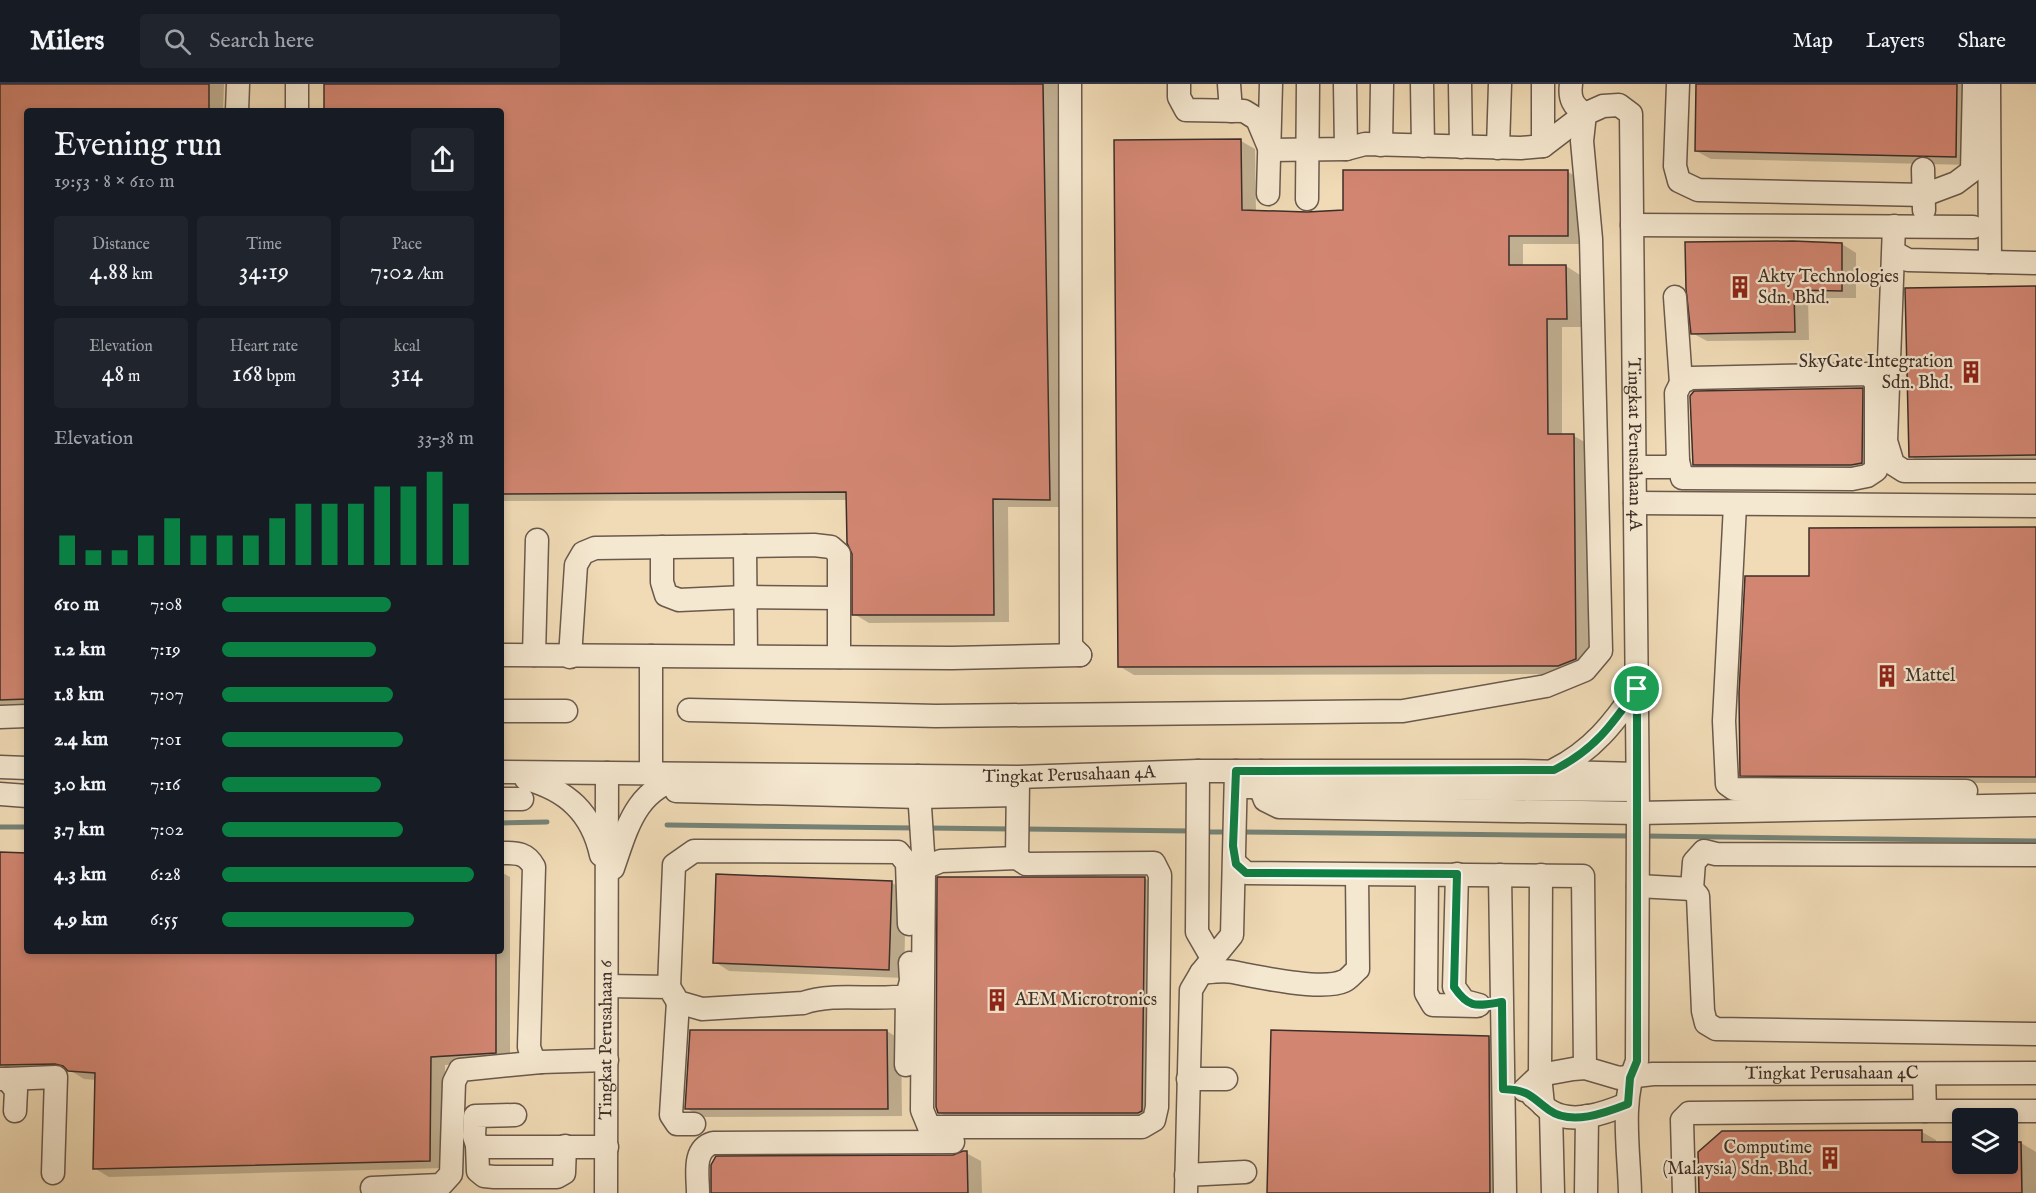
<!DOCTYPE html>
<meta charset="utf-8">
<style>
:root{--surface:#171b24;--page:#20242c;--text:#f1f3f6;--muted:#9ea1a6;--line:#363941;--accent:#0b8043}
body{margin:0;font-family:"IM FELL English",serif;background:var(--page);color:var(--text);height:100vh;display:flex;flex-direction:column;font-size:22px;white-space:nowrap}
*{box-sizing:border-box;margin:0}
p{font-size:20px;color:var(--muted)}
.icon{flex:none;width:33px;height:33px;fill:none;stroke:currentColor;stroke-width:2;stroke-linecap:round;stroke-linejoin:round}
.map{position:relative;flex:1;overflow:hidden}
.side{position:absolute;left:24px;top:24px;width:480px;height:846px;display:flex;flex-direction:column;background:var(--surface);border-radius:6px;box-shadow:0 3px 9px #0003}
.side>*{flex:none}
.controls{position:absolute;left:1952px;top:1024px;display:grid;gap:12px}
.controls a{display:grid;place-items:center;width:66px;height:66px;border-radius:6px;background:var(--surface);box-shadow:0 3px 9px #0003;font-size:30px}
.pin{position:absolute;display:grid;place-items:center;width:51px;height:51px;color:#fff;margin:-26px;border:3px solid #fff;border-radius:50%;box-shadow:0 2px 6px #0007}
.round{display:grid;place-items:center;flex:none;width:63px;height:63px;border-radius:6px;background:var(--page)}
.head{display:flex;align-items:center;justify-content:space-between;height:102px;padding:0 30px}
h1{font-size:33px;font-weight:600;line-height:45px}
.figures{display:grid;grid-template-columns:repeat(3,1fr);gap:9px;height:102px;padding:6px 30px}
.figures div{display:grid;align-content:center;border-radius:6px;background:var(--page);text-align:center}
.figures b{font-size:26px;font-weight:600}
.figures small{font-size:16px;font-weight:400}
.figures p{font-size:16px}
.chart{height:168px;padding:12px 30px}
.chart p{display:flex;justify-content:space-between}
.chart svg{width:100%;height:108px;margin-top:6px;stroke:var(--accent);stroke-width:6}
ul{padding:0 30px;list-style:none;font-size:20px}
li{display:grid;grid-template-columns:96px 72px 1fr;align-items:center;height:45px}
li i{height:15px;border-radius:8px;background:var(--accent)}
header{display:flex;align-items:center;gap:36px;box-sizing:border-box;height:84px;padding:0 30px;background:var(--surface);border-bottom:2px solid var(--line)}
header strong{font-size:28px}
nav{display:flex;gap:33px;margin-inline-start:auto;font-size:21px}
.search{width:420px;height:54px;background:var(--page);display:flex;align-items:center;gap:15px;box-sizing:border-box;padding:0 21px;border-radius:6px;color:var(--muted);font-size:22px}
.map>svg:first-child{display:block}
.shadow{fill:#0003}
.lines{fill:none;stroke-linecap:round;stroke-linejoin:round}
.stream{stroke:#758377;stroke-width:5}
.building{fill:#d28672;stroke:#3d2e28;stroke-width:1.5}
.minor-casing{stroke:#6a594c;stroke-width:25}
.minor{stroke:#f5e8d0;stroke-width:22}
.route-casing{stroke:#fff;stroke-width:12}
.route{stroke:#0b8043;stroke-width:8}
.labels{text-anchor:middle;dominant-baseline:central;stroke-width:4.5;stroke-linejoin:round;paint-order:stroke}
.poi-label{font-size:18px;fill:#3d2e28;stroke:#f5e8d0;text-anchor:start}
.street-label{font-size:18px;fill:#3d2e28;stroke:#f5e8d0}
</style>
<header>
<strong>Milers</strong>
<div class="search"><svg class="icon" aria-label="search" viewBox="0 0 24 24"><circle cx="10" cy="10" r="6"/><path d="M15 15l6 6"/></svg>Search here</div>
<nav><a>Map</a><a>Layers</a><a>Share</a></nav>
</header>
<div class="map">
<svg width="2036" height="1109" viewBox="0 0 2036 1109">
<rect width="100%" height="100%" fill="#f0dbb6"/>
<filter id="stains"><feTurbulence type="fractalNoise" baseFrequency=".00333" numOctaves="4"/><feColorMatrix values="0 0 0 0 .2 0 0 0 0 .09 0 0 0 0 .02 0 0 0 .5 -.17"/></filter>
<radialGradient id="worn" r=".72"><stop offset=".6" stop-color="#630" stop-opacity="0"/><stop offset="1" stop-color="#630" stop-opacity=".3"/></radialGradient>
<path class="shadow" d="M0,0H224L223,27H27V623H0Z
M325,0H1057L1064,423H1008L1009,538L869,539L854,530V470L848,416L501,417V27H325Z
M1697,0H1971L1970,81L1711,75L1696,67Z
M1241,57L1255,65L1256,128L1307,130L1344,127L1568,88L1582,96L1583,160H1523V182H1566L1580,191L1581,243H1562V352H1574L1588,360L1590,583L1574,590L1134,591L1119,582Z
M1842,160L1856,169V214H1808L1809,256L1707,257L1692,249Z
M2036,203V379L1925,381L1910,372Z
M1862,305L1877,314V387L1709,388L1694,380Z
M2036,444V699H1756L1742,691L1811,493Z
M0,769L27,770V867H501V788L510,793V977L445,981V1084L109,1093L94,1084L97,996L84,995L71,987L11,990L0,984Z
M1144,794L1159,802L1156,1035L954,1037L939,1028Z
M892,799L906,807L904,894L729,887L715,878Z
M887,947L901,956L902,1032L701,1033L686,1024Z
M1489,954L1503,962L1504,1109H1269Z
M1922,1048L1936,1056V1060H1962V1080H2007V1059H2021L2036,1068V1109H1700Z
M966,1069L981,1077L982,1109H712L953,1073Z"/>
<g class="lines">
<path class="stream" d="M501,739L547,738
M667,741L915,744
M0,743H27
M928,744L1011,745
M1024,745L1191,747
M1204,748H1230
M1240,748L1632,752
M1645,752L2036,757"/>
</g>
<path class="building" d="M0,0H209V27H27V615L0,616Z
M324,0H1043L1050,416L993,415L994,531H852V470L847,459L846,408L501,410V27H324Z
M1696,0H1957L1956,73L1695,67Z
M1241,55L1242,126L1307,128L1343,126V86H1568V152H1509V181H1566L1567,235H1547L1548,350H1574L1576,575L1558,582L1118,583L1114,56Z
M1793,157L1842,159V207L1794,206L1795,248L1691,250L1686,205L1685,158Z
M2036,202V371L1909,373L1905,204Z
M1863,304L1862,379L1851,381H1693L1690,312L1694,307Z
M2036,443V693L1740,692L1739,609L1745,492H1809V444Z
M0,768L27,769V867H496V969L431,973L430,1077L93,1085L95,989L68,987L63,982L55,980L0,981Z
M716,790L892,797L889,886L713,879Z
M937,793H1145L1142,1027L1138,1029H938L936,1023Z
M690,946H887L888,1025H685Z
M1271,946L1489,952L1490,1109H1267Z
M1922,1046V1058H1962V1080H2007V1058H2021L2022,1109H1699L1698,1068L1722,1047Z
M963,1067H967L968,1109H711V1081L716,1072L953,1071Z"/>
<g class="lines">
<g class="minor-casing">
<g id="minor">
<path d="M297,0V27"/>
<path d="M1070,0L1071,562L1080,571"/>
<path d="M1179,0V13L1186,26L1244,27L1257,35L1270,66L1346,65L1365,60L1521,64L1543,62L1585,30C1573,22 1569,15 1571,0"/>
<path d="M1229,0L1231,27"/>
<path d="M1345,0L1346,65"/>
<path d="M1422,0L1423,62"/>
<path d="M1460,0L1461,63"/>
<path d="M1678,0L1675,82L1679,97L1698,106L1924,111L1956,99L1972,87L1974,0"/>
<path d="M1989,0L1990,178"/>
<path d="M237,27L238,0"/>
<path d="M1381,61L1382,0"/>
<path d="M1543,62V0"/>
<path d="M1498,64L1500,0"/>
<path d="M1923,85L1924,126"/>
<path d="M1268,110L1271,0"/>
<path d="M1307,115L1308,0"/>
<path d="M1632,141L1973,143"/>
<path d="M1894,142L1886,357L1893,380L1904,387H2036"/>
<path d="M1895,169L1908,176L2036,179"/>
<path d="M1675,213L1681,299"/>
<path d="M1869,290L1876,299V386L1867,392L1852,395L1682,394L1678,377L1676,309L1681,299L1691,294Z"/>
<path d="M1635,383H1669L1678,377"/>
<path d="M1635,419L2036,422"/>
<path d="M1735,421L1724,637L1727,700L1734,705L1966,707"/>
<path d="M745,462L746,572"/>
<path d="M662,463V498L666,511L679,516L745,513L839,514"/>
<path d="M501,571L952,574L1080,571"/>
<path d="M534,571L537,456"/>
<path d="M570,573L576,481L583,469L595,464L814,461L831,463L839,470V573"/>
<path id="s1" d="M689,626L936,632L1403,627L1546,602L1585,586L1601,567L1591,155L1582,57L1585,30L1603,22L1619,21L1631,30L1638,729L1637,977C1620,1017 1629,1066 1630,1109"/>
<path d="M501,627H566"/>
<path d="M0,633L27,632"/>
<path d="M0,683L27,684"/>
<path d="M1554,686C1592,667 1614,639 1637,605"/>
<path d="M1198,687L1197,848L1212,874"/>
<path d="M1261,687L1260,703L1265,716L1279,723L1638,729L2036,721"/>
<path id="s2" d="M501,688L1018,693L1198,687H1523L1637,690"/>
<path d="M651,689V572"/>
<path d="M918,692L924,784L922,1026L929,1043H1142L1154,1036L1157,1023L1160,791L1154,779L1026,780L1017,774L941,777L924,784"/>
<path d="M526,695C567,706 592,729 601,771"/>
<path d="M1246,703L1637,706"/>
<path d="M676,707L920,713L1017,711"/>
<path d="M0,710L27,712"/>
<path d="M501,715H522"/>
<path d="M501,769C516,769 526,768 534,783L529,963L533,975L541,978L607,976"/>
<path d="M2036,771L1716,770L1704,767L1694,778L1692,805L1698,812L1703,927L1706,939L1716,945L2036,950"/>
<path d="M1017,774L1018,697"/>
<path d="M1236,780L1246,789L1583,792L1585,984"/>
<path d="M613,784C627,744 636,703 685,693"/>
<path d="M1457,790L1454,903L1464,917L1479,921"/>
<path d="M1427,791L1426,909L1433,921L1477,922"/>
<path d="M1500,791L1505,1109"/>
<path d="M1541,791L1540,991L1543,1021"/>
<path d="M1638,802L1692,805"/>
<path d="M1201,889C1211,888 1223,886 1233,888C1257,893 1323,907 1344,897C1349,895 1354,888 1358,885L1357,791"/>
<path d="M607,902L669,903L678,918L702,925L803,919C835,908 872,917 907,912L911,897L910,879"/>
<path d="M669,903L674,781L694,767L898,768L907,779L909,840"/>
<path d="M678,918L671,1031L677,1040H694"/>
<path d="M906,981L907,912"/>
<path d="M1924,990L1925,1027H2036"/>
<path d="M0,995H7L16,1006L15,1027"/>
<path d="M7,995L56,993L53,1089"/>
<path d="M1188,995H1226"/>
<path id="s3" d="M1524,1006L1540,991L1573,985L1585,984L1619,994L1653,990L2036,989"/>
<path d="M1533,1012C1539,1016 1544,1023 1550,1027C1573,1041 1605,1029 1627,1020"/>
<path d="M1551,1028L1553,1109"/>
<path d="M515,1031L475,1032L474,1052L477,1061L484,1063H607"/>
<path d="M477,1061L478,1087L484,1092L494,1093H557L564,1089L565,1062"/>
<path d="M1186,1091L1245,1088"/>
<path d="M372,1104L441,1101L451,1090L454,998L460,986L541,978"/>
<path id="s4" d="M606,1109L607,689"/>
<path d="M698,1109C698,1091 692,1065 713,1059L953,1058"/>
<path d="M1186,1109L1191,906L1201,889L1232,851L1236,687"/>
<path d="M1586,1109L1587,1032"/>
<path d="M1684,1109L1682,1036L1689,1029L1925,1027"/>
</g>
</g>
<use href="#minor" class="minor"/>
</g>
<g class="lines">
<g class="route-casing">
<path id="route" d="M1637,605V977L1630,994L1628,1020C1605,1029 1571,1042 1549,1026C1530,1012 1529,1006 1503,1005L1502,918C1476,922 1469,925 1454,903L1457,790L1246,789L1236,780L1233,762L1236,687L1554,686C1594,666 1612,641 1637,605Z"/>
</g>
<use href="#route" class="route"/>
</g>
<defs>
<g id="building-bare" transform="scale(1.8)"><path d="M-4-6H4V6H1V3H-1V6H-4ZM-2.5-4.3h1.7v1.8h-1.7ZM.8-4.3h1.7v1.8H.8ZM-2.5-1h1.7V.8h-1.7ZM.8-1h1.7V.8H.8Z" fill="#8f2418" stroke="#f5e8d0" stroke-width="2.5" paint-order="stroke"/></g>
</defs>
<g fill-rule="evenodd">
<use href="#building-bare" x="1740" y="203"/>
<use href="#building-bare" x="1971" y="288"/>
<use href="#building-bare" x="1887" y="592"/>
<use href="#building-bare" x="997" y="916"/>
<use href="#building-bare" x="1830" y="1074"/>
</g>
<g class="labels">
<g class="poi-label">
<text x="1758" y="193">Akty Technologies<tspan x="1758" dy="21">Sdn. Bhd.</tspan></text>
<text x="1953" y="278" text-anchor="end">SkyGate Integration<tspan x="1953" dy="21">Sdn. Bhd.</tspan></text>
<text x="1905" y="592">Mattel</text>
<text x="1015" y="916">AEM Microtronics</text>
<text x="1812" y="1064" text-anchor="end">Computime<tspan x="1812" dy="21">(Malaysia) Sdn. Bhd.</tspan></text>
</g>
<g class="street-label">
<text stroke="none"><textPath href="#s1" startOffset="1845">Tingkat Perusahaan 4A</textPath></text>
<text stroke="none"><textPath href="#s2" startOffset="568">Tingkat Perusahaan 4A</textPath></text>
<text stroke="none"><textPath href="#s4" startOffset="153">Tingkat Perusahaan 6</textPath></text>
<text stroke="none"><textPath href="#s3" startOffset="316">Tingkat Perusahaan 4C</textPath></text>
</g>
</g>
<rect width="100%" height="100%" filter="url(#stains)"/>
<rect width="100%" height="100%" fill="url(#worn)"/>
</svg>
<div class="controls">
<a><svg class="icon" aria-label="layers" viewBox="0 0 24 24"><path d="M12 4l9 5-9 5-9-5zM3 14l9 5 9-5"/></svg></a>
</div>
<div class="pin" style="left:1637px;top:605px;background:#1e9e55"><svg class="icon" aria-label="arrive" viewBox="0 0 24 24"><path d="M6 21V4h12l-3 4 3 4H6"/></svg></div>
<section class="side">
<div class="head"><div><h1>Evening run</h1><p>19:53 · 8 × 610 m</p></div><a class="round"><svg class="icon" aria-label="share" viewBox="0 0 24 24"><path d="M12 15V3M7 8l5-5 5 5M5 13v7h14v-7"/></svg></a></div>
<div class="figures">
<div><p>Distance</p><b>4.88<small> km</small></b></div>
<div><p>Time</p><b>34:19</b></div>
<div><p>Pace</p><b>7:02<small> /km</small></b></div>
</div>
<div class="figures">
<div><p>Elevation</p><b>48<small> m</small></b></div>
<div><p>Heart rate</p><b>168<small> bpm</small></b></div>
<div><p>kcal</p><b>314</b></div>
</div>
<div class="chart"><p><span>Elevation</span>33–38 m</p>
<svg viewBox="0 0 160 44" preserveAspectRatio="none"><path d="M5 44V32M15 44V38M25 44V38M35 44V32M45 44V25M55 44V32M65 44V32M75 44V32M85 44V25M95 44V19M105 44V19M115 44V19M125 44V12M135 44V12M145 44V6M155 44V19"/></svg>
</div>
<ul>
<li><b>610 m</b>7:08<i style="width:67%"></i></li>
<li><b>1.2 km</b>7:19<i style="width:61%"></i></li>
<li><b>1.8 km</b>7:07<i style="width:68%"></i></li>
<li><b>2.4 km</b>7:01<i style="width:72%"></i></li>
<li><b>3.0 km</b>7:16<i style="width:63%"></i></li>
<li><b>3.7 km</b>7:02<i style="width:72%"></i></li>
<li><b>4.3 km</b>6:28<i style="width:100%"></i></li>
<li><b>4.9 km</b>6:55<i style="width:76%"></i></li>
</ul>
</section>
</div>
